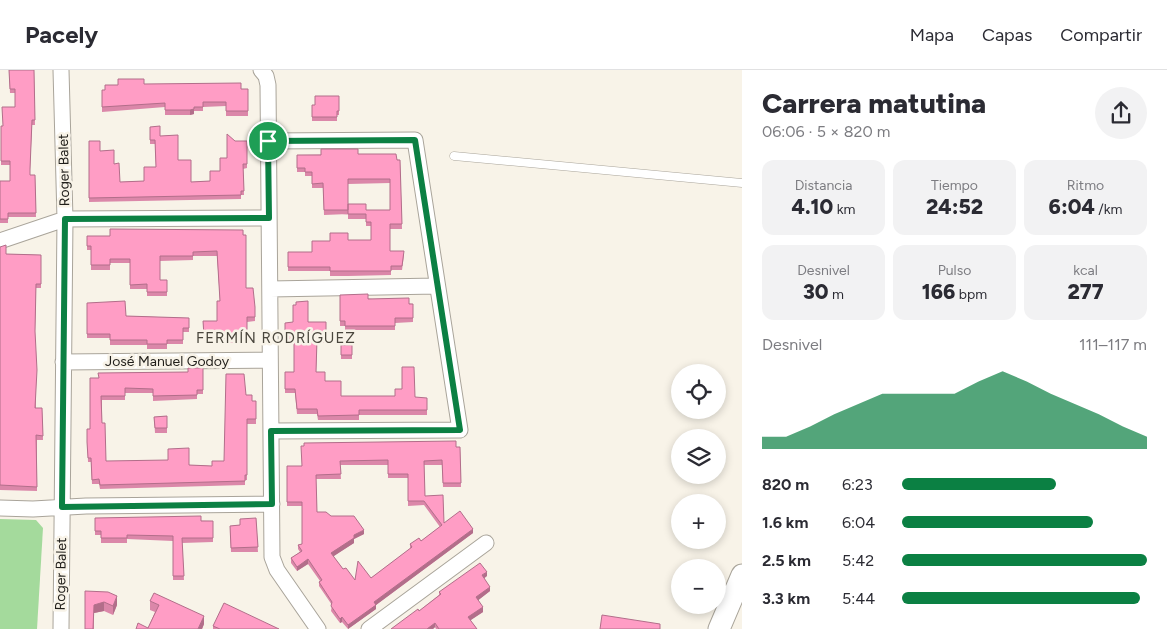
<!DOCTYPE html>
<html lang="es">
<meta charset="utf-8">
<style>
:root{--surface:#fff;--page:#f2f2f3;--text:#2b2b33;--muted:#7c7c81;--line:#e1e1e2;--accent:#0b8043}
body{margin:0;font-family:Figtree,sans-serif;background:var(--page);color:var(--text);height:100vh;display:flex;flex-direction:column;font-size:19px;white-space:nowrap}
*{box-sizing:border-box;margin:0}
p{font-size:16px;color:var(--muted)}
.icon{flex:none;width:28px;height:28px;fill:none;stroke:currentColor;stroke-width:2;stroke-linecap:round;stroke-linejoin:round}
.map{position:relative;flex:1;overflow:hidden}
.panel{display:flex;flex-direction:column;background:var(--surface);width:425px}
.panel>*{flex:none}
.buttons{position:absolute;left:671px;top:294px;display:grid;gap:10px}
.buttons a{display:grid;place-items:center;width:55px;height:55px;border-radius:50%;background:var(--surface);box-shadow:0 2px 8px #0003;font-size:25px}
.pin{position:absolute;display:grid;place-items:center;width:42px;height:42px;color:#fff;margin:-21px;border:2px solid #fff;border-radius:50%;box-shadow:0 1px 5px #0007}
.round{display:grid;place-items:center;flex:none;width:52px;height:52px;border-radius:26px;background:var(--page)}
.head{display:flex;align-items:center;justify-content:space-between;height:85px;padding:0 20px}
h1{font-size:28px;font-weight:800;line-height:38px}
.stats{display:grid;grid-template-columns:repeat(3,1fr);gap:8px;height:85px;padding:5px 20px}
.stats div{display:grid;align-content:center;border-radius:12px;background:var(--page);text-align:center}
.stats b{font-size:21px;font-weight:800}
.stats small{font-size:14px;font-weight:400}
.stats p{font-size:14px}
.chart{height:140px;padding:10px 20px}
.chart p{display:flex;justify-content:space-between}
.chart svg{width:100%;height:90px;margin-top:5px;fill:var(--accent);opacity:.7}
ul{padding:0 20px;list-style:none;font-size:16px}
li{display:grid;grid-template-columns:80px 60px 1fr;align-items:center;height:38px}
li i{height:12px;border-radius:6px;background:var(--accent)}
header{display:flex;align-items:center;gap:30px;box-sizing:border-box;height:70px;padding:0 25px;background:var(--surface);border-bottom:1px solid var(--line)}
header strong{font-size:24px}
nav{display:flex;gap:28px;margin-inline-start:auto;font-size:18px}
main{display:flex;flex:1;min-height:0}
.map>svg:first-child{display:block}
.park{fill:#a4da9c}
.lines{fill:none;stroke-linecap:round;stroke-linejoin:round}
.lane-casing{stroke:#a9a49a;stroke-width:9}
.street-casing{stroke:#a9a49a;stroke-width:17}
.secondary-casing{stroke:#a9a49a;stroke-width:23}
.lane{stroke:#fff;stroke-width:8}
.street{stroke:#fff;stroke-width:15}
.secondary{stroke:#fff;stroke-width:21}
.wall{fill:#db87a9;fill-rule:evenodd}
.shaded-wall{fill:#b26e8a}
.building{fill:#ff9dc5;stroke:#b26e8a;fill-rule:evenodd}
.route-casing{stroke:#fff;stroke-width:10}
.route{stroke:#0b8043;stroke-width:6}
.labels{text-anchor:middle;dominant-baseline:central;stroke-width:5;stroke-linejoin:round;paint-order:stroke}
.street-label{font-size:14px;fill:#201e1a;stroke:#f8f3e8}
.neighbourhood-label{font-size:15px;letter-spacing:1px;fill:#4a463d;stroke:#f8f3e8}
</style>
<header>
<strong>Pacely</strong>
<nav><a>Mapa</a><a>Capas</a><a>Compartir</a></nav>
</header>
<main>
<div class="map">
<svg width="742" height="559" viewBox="0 0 742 559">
<rect width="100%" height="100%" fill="#f8f3e8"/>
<path class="park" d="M0,449L36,450L43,458L37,559H0Z"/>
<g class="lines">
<g class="lane-casing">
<path id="lane" d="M454,86L742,113"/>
</g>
<g class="street-casing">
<path id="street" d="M261,0L266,6L268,15L272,487L277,500L318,559
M268,71L415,70L460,360L271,361
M0,171L65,149L269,148
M270,219L437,216
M63,292L270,290
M0,438L33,439L86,436L272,434
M61,559L65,149L61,0
M369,559L486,473"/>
</g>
<g class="secondary-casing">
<path id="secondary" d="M719,559L742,505"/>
</g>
<use href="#lane" class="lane"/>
<use href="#street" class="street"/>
<use href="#secondary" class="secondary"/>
</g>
<path class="wall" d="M9,0H34L35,55H32L30,101V105H35L36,147H8V153H0V111H10V95H1V56H3L15,37V23H10Z
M248,19V46H226V36L203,37V41H194V44L190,45H165V37L102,42V20Z
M339,26V45H337V51H312V35H315Z
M150,57L160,66L178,90L191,112L210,111L220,101L227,88L235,71H247V98L243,99L244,125H241V129L89,132V71L114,94L120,112L144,111L156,97L155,74H150Z
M358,84L400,90L402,159H390V181L404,185L402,200H391V205L348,206H330V201H288V182H312L330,171L371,170V156H366V149H348V134L366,140H390V113L348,114V144L324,145L323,118H312V106H305V102H297V85Z
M243,160L246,218L255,237V251L247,252V269H244V272L207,274V271H204L203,251H217L220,231L217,186H193V190L160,191V210H167V226H147V219H130V193H110V200H91V180H87V166H110Z
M0,177L6,184L41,185V218H36L35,262L36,338H42L43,370H37V421L0,420Z
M340,225L413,234V252L395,253V260H345V256H340Z
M87,233L126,246L189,248V262H183V274H167V279H147V275H110V268H87Z
M326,252V273H317L316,302L341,326L427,328V345H359V350H318L317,344H297L295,323H285V302H294V273H285V253Z
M341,275H352V289H341Z
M203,298V324H197V329L153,331V323H125V330H102V353L106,391L212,396L224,391L246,325L252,331H256V354H247V410H245V415L100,419L99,414H92L91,392H88L87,359H90L98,308L188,302Z
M167,346V363H155L154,347Z
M456,377H460L461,417H443L442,395H424L425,426L444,453L473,463L376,535V539L348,559L342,552L340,553L331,541L332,535L319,516V512L320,511L308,494L297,501L291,493V488L300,482L298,479V475L302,474V436H287V396H301ZM340,395H388V408H408V436L424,435L440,457L421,471L410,474V479L371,508L355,510L343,499L333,486L354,473V469L364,464L331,446L317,442L316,409H341Z
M95,448L213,451V472L182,473L184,510H173V471L127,469V473H101V465H95Z
M256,448L258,482H231L230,456L240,455Z
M487,506L484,508L490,521L478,530L483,542L470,550L477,559H436L435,557L433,559H391L419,541L439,525V522Z
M85,521L117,535L113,545L104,541L94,543V559H85Z
M150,531L204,554L202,559H136L148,558L155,542L150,540Z
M213,556L279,559H213Z"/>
<path class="shaded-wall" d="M194,39V44L190,45V40Z
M473,459V463L376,535V539L348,559V555L374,532Z
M364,460V464L354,469V473L331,488V483L354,465Z
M308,489V494L297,501V497Z
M487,502V506L482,510V505Z
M490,517V521L476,532V527Z
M117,526V535L113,545V536Z
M104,532V541L94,543L93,559L94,535Z
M483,537V542L468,552V547Z
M204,546V554L202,559H198Z
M342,547V552L340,553V549Z
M435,553V557L433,559H427Z"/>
<path class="building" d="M9,0H34L35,50H32L30,99V105H35L36,143H8V149H0V111H10V91H1V56H3L2,37H15V19H10Z
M118,9H144V14L241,13V19H248V41H226V32H203V37H194V39L190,40H165V33L102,37V20H105V15H118Z
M315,26H339V41H337V47H312V35H315Z
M160,56V66L178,65V90H191V112L210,111V101H220V88H227V64L235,71H247V94H243L244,121H241V125L89,128V71H100V81L114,80V94L119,93L120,112L144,111V97H156L155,70H150V57Z
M321,79H358V84H396L397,90H400L402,154H390V181H404L402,196H391V201H330V197H288V182H312V171H330V163H348V170H371V152H366V144H348V134H366V140H390V109H348V140H324L323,113L312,114V102H305V98H297V85H321Z
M110,159L243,160V165H246V218H253L255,237V247H247V264H244V267L220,269H207V266H204L203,251H217V231H220L217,181L193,182V186H160V210H167V222H147V214L130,215V189H110V195H91V176H87V166H110Z
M6,175V184L41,185V214H36L35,261L37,300L35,338H42L43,366L36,365L37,417L0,415V177Z
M368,224V229L409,228V234H413V248H395V256H345V251H340V225Z
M125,231L126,246L189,248V258H183V270H167V274H147V270H110V264H87V233Z
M308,231V252H326V269H317L316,302H325V311H341V326H395V319H402V297H414L415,327L427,328V340H359V345L318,346L317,339H297L295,319H285V302H294V269H285V253L293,252V235H296V232Z
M341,275H352V285H341Z
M188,298H203V320H197V325L153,326V319L125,318V326H101L102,353H105L106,391L168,390V379L189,378V395L212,396V391H224L226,304H244L246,325H252V331H256V349H247V405H245V411L100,415L99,409L92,410L91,388H88L87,372V359H90V308H99L98,303L188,302Z
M167,346V358H155L154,347Z
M456,371V377H460L461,413H443L442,390L424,391L425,426L443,425L444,453L460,441L473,459L374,532L376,535L348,555L342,547L340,549L331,536L332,532L319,512L322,510L308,489L297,497L291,488L302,481L298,475L302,474V432H287V396H302L301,376H304V373ZM388,390V404H408V431H424L442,455L421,471L419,468L410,474L412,477L371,508L358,491L355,510L346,498L343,499L331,483L354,468V465L364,460L354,446H331L326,442H317L316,405L341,404L340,391Z
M201,446V451H213V468H182L184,506H173V466L127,465V468H101V461H95V448Z
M256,448L258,477L231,478L230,456L240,455V449Z
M480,493L487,502L482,505L490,517L476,527L483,537L468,547L477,559H439L435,553L427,559H391L418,539L419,541L441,524L439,522Z
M85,521L108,522L117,526L113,536L104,532L94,535L93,559H85Z
M154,523L204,546L198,559H136L138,553L148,558L159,535L150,531Z
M224,533L279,559H220L213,556Z
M602,545L660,554V559H600Z"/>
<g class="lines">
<g class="route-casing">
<path id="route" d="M415,70L460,360L271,361L272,434L62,437L65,149L269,148L268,71Z"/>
</g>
<use href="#route" class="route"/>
</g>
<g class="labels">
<g class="street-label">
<text transform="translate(64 100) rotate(-91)">Roger Balet</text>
<text x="167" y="291">José Manuel Godoy</text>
<text transform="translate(61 504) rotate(-89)">Roger Balet</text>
</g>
<g class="neighbourhood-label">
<text x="276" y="268">FERMÍN RODRÍGUEZ</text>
</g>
</g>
</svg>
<div class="buttons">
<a><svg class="icon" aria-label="locate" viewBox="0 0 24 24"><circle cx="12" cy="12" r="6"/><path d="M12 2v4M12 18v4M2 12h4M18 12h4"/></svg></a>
<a><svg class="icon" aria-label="layers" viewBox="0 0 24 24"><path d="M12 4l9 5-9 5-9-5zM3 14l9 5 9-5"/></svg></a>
<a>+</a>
<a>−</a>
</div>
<div class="pin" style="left:268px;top:71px;background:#1e9e55"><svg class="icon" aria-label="arrive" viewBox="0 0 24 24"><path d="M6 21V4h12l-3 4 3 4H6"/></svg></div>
</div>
<section class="panel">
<div class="head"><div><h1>Carrera matutina</h1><p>06:06 · 5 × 820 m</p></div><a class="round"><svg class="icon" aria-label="share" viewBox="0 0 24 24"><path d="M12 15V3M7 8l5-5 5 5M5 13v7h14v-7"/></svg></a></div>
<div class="stats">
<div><p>Distancia</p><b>4.10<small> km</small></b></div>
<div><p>Tiempo</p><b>24:52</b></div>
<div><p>Ritmo</p><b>6:04<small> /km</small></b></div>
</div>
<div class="stats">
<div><p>Desnivel</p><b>30<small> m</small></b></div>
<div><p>Pulso</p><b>166<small> bpm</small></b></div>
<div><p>kcal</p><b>277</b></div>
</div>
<div class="chart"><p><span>Desnivel</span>111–117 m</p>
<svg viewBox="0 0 160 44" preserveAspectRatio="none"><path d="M0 44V38L10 38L20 33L30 27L40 22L50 17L60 17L70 17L80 17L90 11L100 6L110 11L120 17L130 22L140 27L150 33L160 38V44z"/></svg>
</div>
<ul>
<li><b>820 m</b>6:23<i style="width:63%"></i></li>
<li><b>1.6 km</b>6:04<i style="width:78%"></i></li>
<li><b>2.5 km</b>5:42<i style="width:100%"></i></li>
<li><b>3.3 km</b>5:44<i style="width:97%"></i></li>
</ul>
</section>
</main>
